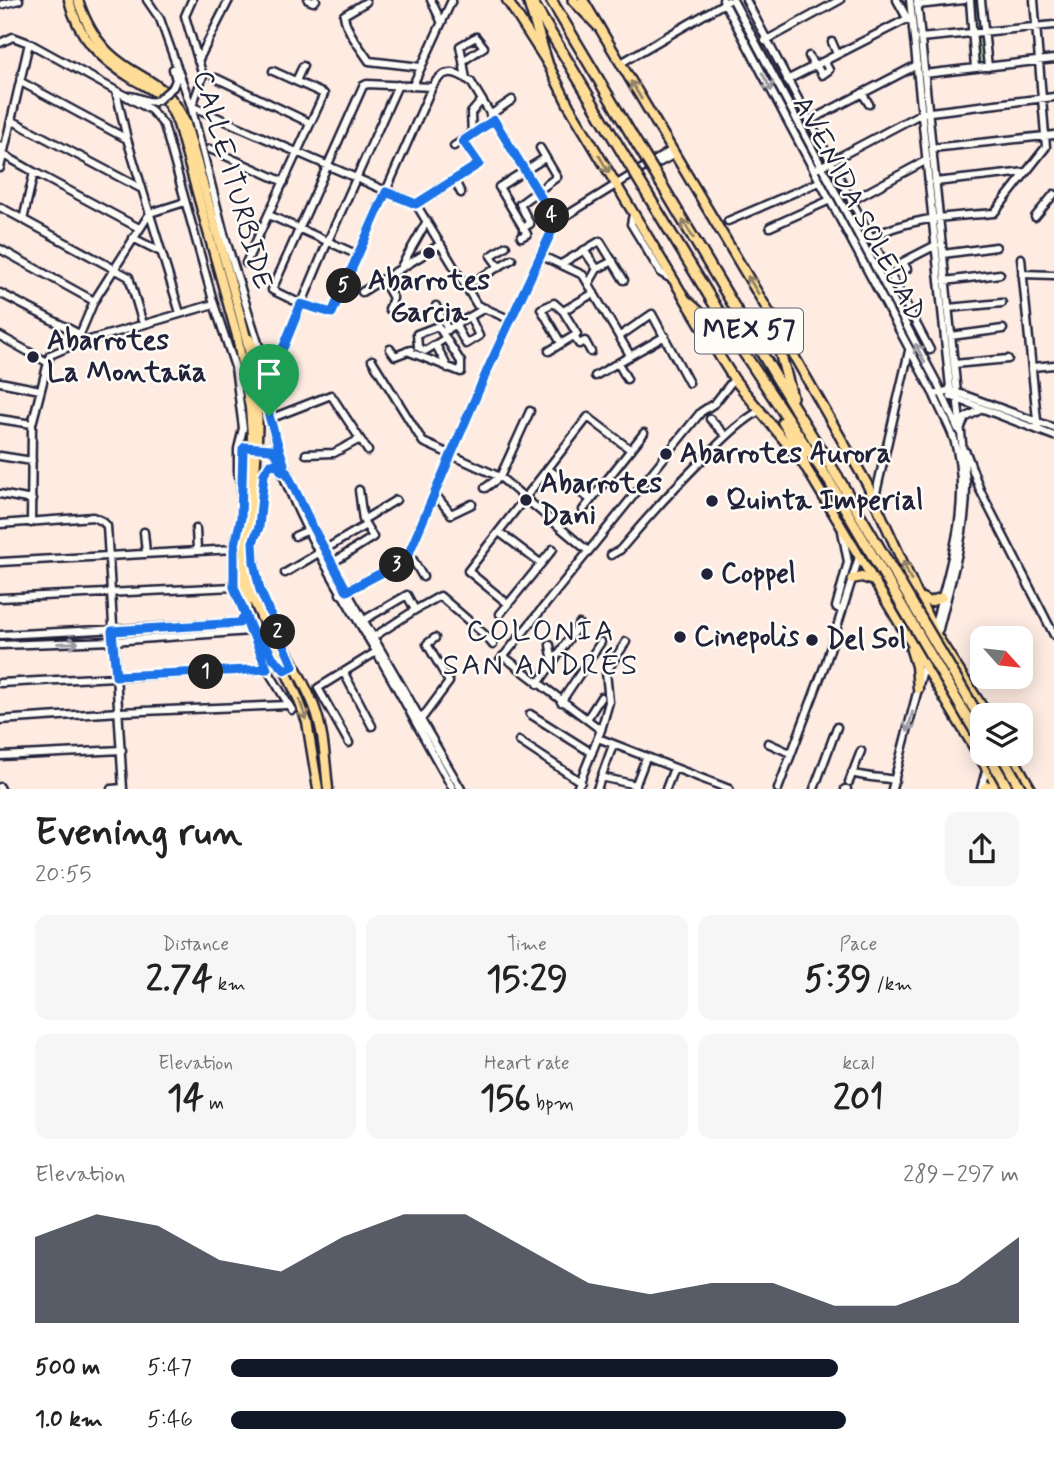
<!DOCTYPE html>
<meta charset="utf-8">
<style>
:root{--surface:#fff;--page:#f6f6f6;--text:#222;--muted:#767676;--accent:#111827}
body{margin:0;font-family:Mynerve,sans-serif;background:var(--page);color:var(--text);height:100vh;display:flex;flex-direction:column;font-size:26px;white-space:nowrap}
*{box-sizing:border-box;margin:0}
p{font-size:23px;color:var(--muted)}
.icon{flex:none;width:38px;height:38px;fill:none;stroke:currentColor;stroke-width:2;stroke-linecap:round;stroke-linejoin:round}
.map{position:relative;height:789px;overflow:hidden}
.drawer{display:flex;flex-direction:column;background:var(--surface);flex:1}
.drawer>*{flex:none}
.needle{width:46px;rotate:117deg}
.tools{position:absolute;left:970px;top:626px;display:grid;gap:14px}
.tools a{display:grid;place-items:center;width:63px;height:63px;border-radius:14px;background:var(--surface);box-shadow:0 4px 18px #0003;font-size:35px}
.pin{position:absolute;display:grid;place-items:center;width:60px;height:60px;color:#fff;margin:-72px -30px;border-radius:50% 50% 50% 0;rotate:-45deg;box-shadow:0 0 7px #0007}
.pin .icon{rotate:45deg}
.km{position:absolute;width:35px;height:35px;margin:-18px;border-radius:50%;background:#222;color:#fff;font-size:19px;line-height:35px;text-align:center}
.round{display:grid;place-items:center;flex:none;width:74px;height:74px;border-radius:14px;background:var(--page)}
.head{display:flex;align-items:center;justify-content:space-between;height:119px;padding:0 35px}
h1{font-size:38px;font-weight:700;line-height:52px}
.figures{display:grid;grid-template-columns:repeat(3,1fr);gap:10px;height:119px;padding:7px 35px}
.figures div{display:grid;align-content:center;border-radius:14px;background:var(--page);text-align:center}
.figures b{font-size:35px;font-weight:700}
.figures small{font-size:19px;font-weight:400}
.figures p{font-size:19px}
.chart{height:196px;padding:14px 35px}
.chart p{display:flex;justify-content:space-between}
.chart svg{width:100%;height:126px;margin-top:7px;fill:var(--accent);opacity:.7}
ul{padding:0 35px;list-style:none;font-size:23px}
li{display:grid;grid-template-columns:112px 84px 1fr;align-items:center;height:52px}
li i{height:18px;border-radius:9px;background:var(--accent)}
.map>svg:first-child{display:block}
.green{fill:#aedd9c;stroke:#68806c;stroke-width:2}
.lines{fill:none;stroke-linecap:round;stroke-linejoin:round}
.minor-casing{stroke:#22223b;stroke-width:11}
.major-casing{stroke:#22223b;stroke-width:13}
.highway-casing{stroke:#22223b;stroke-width:14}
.minor{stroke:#fdfcf7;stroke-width:6}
.major{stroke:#ffdd96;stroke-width:8}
.highway{stroke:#ffdd96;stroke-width:9}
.minor-bridge-casing{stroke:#22223b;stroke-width:11;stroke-linecap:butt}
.highway-bridge-casing{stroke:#22223b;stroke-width:14;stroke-linecap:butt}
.minor-bridge{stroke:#fdfcf7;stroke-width:6}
.highway-bridge{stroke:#ffdd96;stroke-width:9}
.oneway{stroke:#9a9aa2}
.oneway2{stroke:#908068}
.route-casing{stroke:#fff;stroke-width:14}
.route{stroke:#1a73e8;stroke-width:9}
.poi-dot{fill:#22223b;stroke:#fdfcf7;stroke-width:2.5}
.labels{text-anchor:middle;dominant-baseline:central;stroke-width:5;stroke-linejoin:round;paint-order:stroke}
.shield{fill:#fdfcf7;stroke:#646373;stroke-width:2}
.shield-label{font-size:26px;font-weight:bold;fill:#22223b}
.street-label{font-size:28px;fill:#22223b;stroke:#fdfcf7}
.poi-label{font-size:28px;font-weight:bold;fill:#22223b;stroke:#fdfcf7;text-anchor:start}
.neighbourhood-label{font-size:30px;letter-spacing:2px;fill:#22223b;stroke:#fdfcf7}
</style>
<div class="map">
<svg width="1054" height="789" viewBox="0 0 1054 789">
<rect width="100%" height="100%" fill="#feece3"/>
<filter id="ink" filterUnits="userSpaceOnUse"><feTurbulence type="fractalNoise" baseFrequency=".0143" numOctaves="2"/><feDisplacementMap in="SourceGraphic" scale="14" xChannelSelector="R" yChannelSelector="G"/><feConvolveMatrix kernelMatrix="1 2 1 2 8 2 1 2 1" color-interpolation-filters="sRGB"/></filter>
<g filter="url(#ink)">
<path class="green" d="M981,1L987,66L976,67L970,2Z"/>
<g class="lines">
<g class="minor-casing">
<path id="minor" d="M147,0L160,19L191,106L224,234L267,372L269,416L277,446L292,485L331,564L461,789
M308,0L313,2L316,0
M431,0L441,21
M723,0L934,395C940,410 949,424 954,439C973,501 950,564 935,624V630
M733,0L937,383L958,429
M746,0L930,350
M897,0L908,20
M910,0L951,397
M917,0L966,482C967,532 951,580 939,629L935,635
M970,0L975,68
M981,0L988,67
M366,2L344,15C346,31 360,47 369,61L421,67
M0,5L19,0
M917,5L964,0
M920,38L1054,25
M765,41L840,0
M832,42L837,54
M0,43L13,37L29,43L151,110L164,125L214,304L235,367L243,428L238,449V474L241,482
M809,56L814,66
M198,61L229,0
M463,61L460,46L476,37L484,47L463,61L466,79
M621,63L728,1
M816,65L822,75L829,70L824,61
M924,74L1054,59
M216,78L310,123
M787,80L907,19
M296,81L303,66
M21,82L127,139
M413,85L452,0
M173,87L176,80L173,69
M432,87L367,84L363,86L272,290L301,304L332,313L432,87C443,68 455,70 471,82L556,222
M116,91L127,139L180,313
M862,93L869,104
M127,96C139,95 147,105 158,100
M191,106L416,204L477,305L511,320
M192,106L203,76L185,16L192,0
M490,115L512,100
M11,120L142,189
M809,121L917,65
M472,135L471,113L482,100
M0,146L4,155L34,172L139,228
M454,146L494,120
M932,148L1054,135
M210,149L284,182
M0,168L29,43
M649,168L675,154
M818,168L922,113L1054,97
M454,179L461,193
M935,182L1026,172
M851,201L927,160
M416,204L479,164L463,141
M0,207L129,277L143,324
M633,214L631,224L661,273L673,280
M269,215L358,255
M1035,217L1054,194
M23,220L34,172
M728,221L819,182
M770,227L830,200
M523,228L530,224L520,204L557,177L540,148
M521,237L527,234L499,187L545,158
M133,238L161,252
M869,239C907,217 950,217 994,213L1046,147L1034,0
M0,249L94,301
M584,250L597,269
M943,254L996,247
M540,255L583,275L630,355
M1021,258L1038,430
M246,263L324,94L273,71
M561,264L600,241L624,280
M402,265L427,221
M499,267L491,256L506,246
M907,269L903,262L936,245
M1022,274L1054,275
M383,280L393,298L389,309
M945,281L1000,274
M589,283L597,269L613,261
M466,286L512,259
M362,292L441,244
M0,293L79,334
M436,306L448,330
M948,308L1002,303
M456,326L466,344L479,336L470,317
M443,332L485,308
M0,336L47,362
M574,336L579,344L585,341L591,352
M620,336L652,314L689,383
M951,336L1003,329
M561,343L541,309L554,303L563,311L594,293
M76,344L94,301L150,213L185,202
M436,345L448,368
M418,347L425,351L446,338
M390,349L395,356L411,350
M407,351L461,372V362L438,326L417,334L418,347
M549,351L577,334L563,311
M372,360L423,442L500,477L588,551
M618,363L627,379
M954,364L1008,359
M1032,367L1054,365
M267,372L284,346L328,241L398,85
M595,376L665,336
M0,382L40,390
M937,394L946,391L956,392L1054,428
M955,398L1054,436
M269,416H277L331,395L368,451
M0,419L32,424
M710,419L726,436
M961,427L965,418L980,410
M966,452L980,490L1054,635
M306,454L334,453L360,439
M0,456L32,461
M548,469L591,500
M241,479V518L234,549V587L267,669L292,710
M485,488L500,477L530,411
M434,493L451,514L472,504
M0,494L32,500
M875,497L909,351
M583,510L644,433
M363,520L396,500
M31,523L32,424L50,355L76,344L214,304
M0,524L93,517L102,521L107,526L123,789
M196,529L197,550
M144,532L146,553
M499,532L540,563
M295,536L311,529
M254,540C262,517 256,484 268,465L275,464L282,472C306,536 342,594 377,653C403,698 427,744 453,789
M409,553L423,577
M611,555L620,550C646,519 673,489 702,460C721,442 738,423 761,410
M0,562L234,549
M329,565L373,537L363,520L359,490
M285,573L366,525
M340,594L402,562L409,553L487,371L556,222L672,150
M0,598L234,587
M507,603L468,571L588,417L631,450
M841,610L836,607L848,562L842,531
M500,614L553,549
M364,620L407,595L415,610
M0,635L239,623L245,617
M375,636L415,610L440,596L485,635L493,645
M0,645L113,641L250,631
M550,645L553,662
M503,656L601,730
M499,662L701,412L715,403L734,379
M344,673L372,726
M0,683L267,669
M538,684L579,624
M561,702L601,642
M530,714L592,753
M587,719L601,697
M0,720L119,712L287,705
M420,721L449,682L427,644L435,638
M598,738L729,789
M519,741L581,782
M349,743L318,688L376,652
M768,743L790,753
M0,756L122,750
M852,773C867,778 880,777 895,780
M601,777L636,785
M849,782L861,751
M0,787L1,789
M111,789L123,788
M577,789L601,730L609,702L606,672L626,642
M597,789L613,745
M634,789L646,758
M666,789L674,768
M778,789L826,662L859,557
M814,789L837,727
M845,789H847
M892,789L925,662
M981,789L987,767"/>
</g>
<g class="major-casing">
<path id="major" d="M69,0C78,37 101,60 133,79C143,85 157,91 165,100C171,107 175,116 178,124L237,336L250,408L252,436L249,486L244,547L247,570L253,599L298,698L307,722L318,789
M78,0C84,19 93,37 108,52C140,83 165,76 186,124C200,174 214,223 228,272C240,314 253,357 257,401C261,459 245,518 256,575C265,622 296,662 314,706C324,732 325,761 328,789
M507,0L547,62L569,106L720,357L734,379L805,466L999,789
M583,0L770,314L867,484L935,633L988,716
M249,339L257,355L264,409L269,416
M242,553C237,574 251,596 245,617
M852,579L862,577L876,582
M918,596L930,602L942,597
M250,631L261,635L273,658L281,666
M911,650L916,666L918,689
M1011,754L1031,789
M984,789L987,786H997"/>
</g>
<g class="highway-casing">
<path id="highway" d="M528,0L547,62
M531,0L625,157
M551,0L637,144
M573,0L598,26
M662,185L795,409L837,476
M649,197L742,350L829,481
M688,302L734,343
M770,314L792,397
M783,422L802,455L805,466"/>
</g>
<use href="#minor" class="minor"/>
<use href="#major" class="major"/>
<use href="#highway" class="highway"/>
<g class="minor-bridge-casing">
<path id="minor-bridge" d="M158,100L173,87
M245,447L267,448"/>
</g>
<g class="highway-bridge-casing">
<path id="highway-bridge" d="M637,144L662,185
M625,157L649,197
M837,476L982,722
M829,481L982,743
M988,754L1008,789
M1001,754L1021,789"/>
</g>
<use href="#minor-bridge" class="minor-bridge"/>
<use href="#highway-bridge" class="highway-bridge"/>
</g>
<defs><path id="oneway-shaft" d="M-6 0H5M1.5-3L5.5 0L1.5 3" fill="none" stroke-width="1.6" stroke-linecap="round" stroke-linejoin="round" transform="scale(1.75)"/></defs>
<g class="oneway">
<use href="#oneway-shaft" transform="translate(767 82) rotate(62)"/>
<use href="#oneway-shaft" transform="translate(920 353) rotate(-118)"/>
<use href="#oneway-shaft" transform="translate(68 643) rotate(-2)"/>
<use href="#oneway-shaft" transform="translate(910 722) rotate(104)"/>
</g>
<g class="oneway2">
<use href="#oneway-shaft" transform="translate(636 90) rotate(-121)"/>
<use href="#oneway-shaft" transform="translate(604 164) rotate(60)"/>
<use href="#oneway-shaft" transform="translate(688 229) rotate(-121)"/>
<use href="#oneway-shaft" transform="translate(753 285) rotate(-121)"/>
<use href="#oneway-shaft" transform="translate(907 571) rotate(-113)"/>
<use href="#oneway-shaft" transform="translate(303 710) rotate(71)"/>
</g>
</g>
<g class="lines" filter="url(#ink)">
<g class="route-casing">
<path id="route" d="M269,416L284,464L271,449L245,447L243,449L241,518L234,549V587L267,669L116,676L112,631L239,623L245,617L250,631L261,635L273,658L285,670L293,666L260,590L254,562L253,542L259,527L264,474L270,464L277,465L282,472L286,471L313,528L347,591L402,562L409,553L487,371L556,222L494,120L463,141L479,164L416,204L386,192L332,313L301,304L284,346L267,372L269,416"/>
</g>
<use href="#route" class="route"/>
</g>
<g class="poi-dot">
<circle cx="429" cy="253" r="7"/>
<circle cx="33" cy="357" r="7"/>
<circle cx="666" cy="454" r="7"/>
<circle cx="526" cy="500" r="7"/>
<circle cx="712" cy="501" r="7"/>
<circle cx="707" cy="574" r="7"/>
<circle cx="680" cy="637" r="7"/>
<circle cx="812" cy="640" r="7"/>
</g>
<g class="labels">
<rect class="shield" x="695" y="308.5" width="108" height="45" rx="5"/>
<g class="shield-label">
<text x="749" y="331">MEX 57</text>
</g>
<g class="street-label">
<text transform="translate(232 180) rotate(74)">CALLE ITURBIDE</text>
<text transform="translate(858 209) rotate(62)">AVENIDA SOLEDAD</text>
</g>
<g class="poi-label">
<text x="429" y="281" text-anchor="middle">Abarrotes<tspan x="429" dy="32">Garcia</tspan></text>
<text x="47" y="341">Abarrotes<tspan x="47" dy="32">La Montaña</tspan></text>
<text x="680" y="454">Abarrotes Aurora</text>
<text x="540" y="484">Abarrotes<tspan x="540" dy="32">Dani</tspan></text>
<text x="726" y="501">Quinta Imperial</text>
<text x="721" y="574">Coppel</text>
<text x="694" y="637">Cinepolis</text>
<text x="826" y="640">Del Sol</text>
</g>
<g class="neighbourhood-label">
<text x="541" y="631">COLONIA<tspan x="541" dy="34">SAN ANDRÉS</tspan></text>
</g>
</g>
</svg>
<div class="tools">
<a><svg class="needle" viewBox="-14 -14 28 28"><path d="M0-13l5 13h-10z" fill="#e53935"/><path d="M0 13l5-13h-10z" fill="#767676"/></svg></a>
<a><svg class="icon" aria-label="layers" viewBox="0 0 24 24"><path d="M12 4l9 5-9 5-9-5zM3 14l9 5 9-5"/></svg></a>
</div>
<div class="pin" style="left:269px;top:416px;background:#1e9e55"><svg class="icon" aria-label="arrive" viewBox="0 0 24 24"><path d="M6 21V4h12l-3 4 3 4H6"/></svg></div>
<b class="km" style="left:206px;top:672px">1</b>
<b class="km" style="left:278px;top:632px">2</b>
<b class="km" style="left:397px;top:565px">3</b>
<b class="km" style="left:552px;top:216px">4</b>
<b class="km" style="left:344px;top:286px">5</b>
</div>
<section class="drawer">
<div class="head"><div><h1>Evening run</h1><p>20:55</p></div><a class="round"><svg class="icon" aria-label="share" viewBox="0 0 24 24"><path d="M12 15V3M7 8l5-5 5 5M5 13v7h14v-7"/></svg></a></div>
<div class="figures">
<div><p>Distance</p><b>2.74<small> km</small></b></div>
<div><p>Time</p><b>15:29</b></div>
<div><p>Pace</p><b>5:39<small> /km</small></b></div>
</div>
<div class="figures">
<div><p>Elevation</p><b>14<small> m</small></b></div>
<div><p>Heart rate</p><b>156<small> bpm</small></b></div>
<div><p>kcal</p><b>201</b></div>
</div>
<div class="chart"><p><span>Elevation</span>289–297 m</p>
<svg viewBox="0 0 160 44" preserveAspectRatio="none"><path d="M0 44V14L10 6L20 10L30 22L40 26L50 14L60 6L70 6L80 18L90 30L100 34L110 30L120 30L130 38L140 38L150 30L160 14V44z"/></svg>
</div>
<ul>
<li><b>500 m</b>5:47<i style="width:77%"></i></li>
<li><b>1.0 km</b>5:46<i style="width:78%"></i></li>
</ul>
</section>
